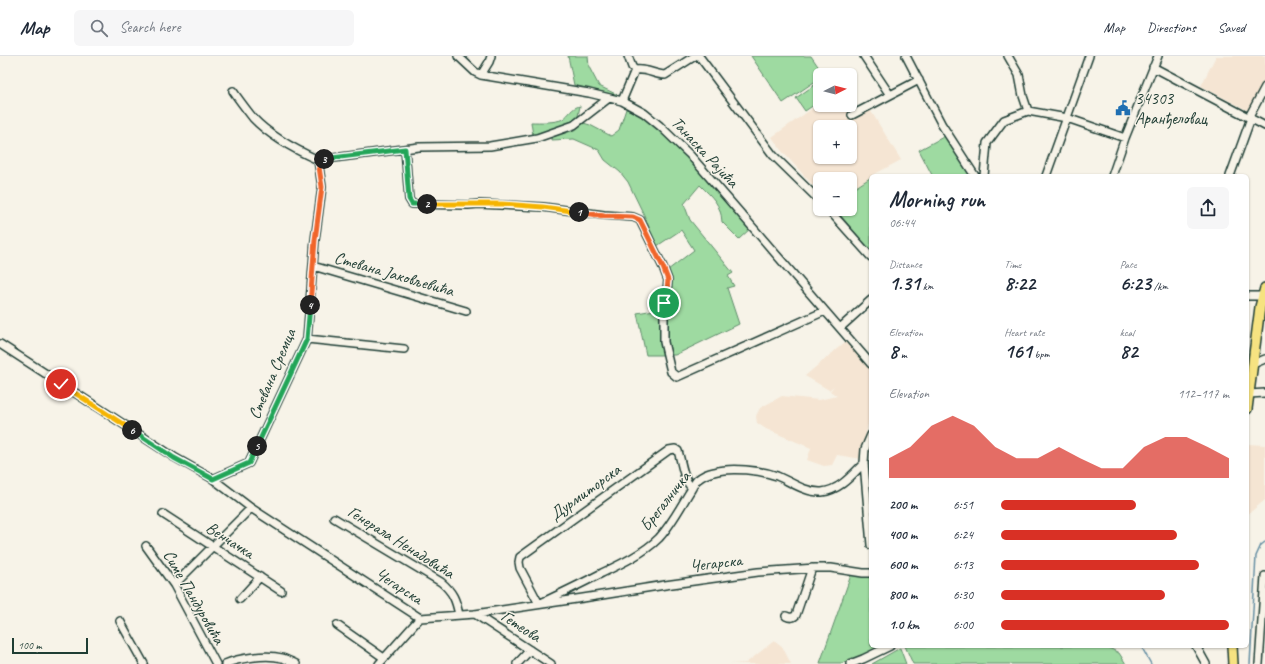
<!DOCTYPE html>
<meta charset="utf-8">
<style>
:root{--surface:#fff;--page:#f6f6f7;--text:#1f2937;--muted:#747a83;--line:#e0e1e3;--accent:#d93025}
body{margin:0;font-family:Caveat,sans-serif;background:var(--page);color:var(--text);height:100vh;display:flex;flex-direction:column;font-size:15px;white-space:nowrap}
*{box-sizing:border-box;margin:0}
p{font-size:13px;color:var(--muted)}
.icon{flex:none;width:22px;height:22px;fill:none;stroke:currentColor;stroke-width:2;stroke-linecap:round;stroke-linejoin:round}
.map{position:relative;flex:1;overflow:hidden}
.details{position:absolute;left:869px;top:118px;width:380px;height:474px;display:flex;flex-direction:column;background:var(--surface);border-radius:6px;box-shadow:0 1px 3px #0004}
.details>*{flex:none}
.needle{width:26px;rotate:84deg}
.fabs{position:absolute;left:813px;top:12px;display:grid;gap:8px}
.fabs a{display:grid;place-items:center;width:44px;height:44px;border-radius:6px;background:var(--surface);box-shadow:0 1px 3px #0004;font-size:20px}
.scale{position:absolute;left:12px;bottom:10px;width:76px;box-sizing:border-box;padding-left:4px;border:2px solid #1f3d34;border-top:0;font-size:11px;line-height:14px;white-space:nowrap;color:#1f3d34;-webkit-text-stroke:3px #f7f3e8;paint-order:stroke}
.pin{position:absolute;display:grid;place-items:center;width:34px;height:34px;color:#fff;margin:-17px;border:2px solid #fff;border-radius:50%;box-shadow:0 1px 4px #0007}
.km{position:absolute;width:20px;height:20px;margin:-10px;border-radius:50%;background:#222;color:#fff;font-size:11px;line-height:20px;text-align:center}
.round{display:grid;place-items:center;flex:none;width:42px;height:42px;border-radius:6px;background:var(--page)}
.headline{display:flex;align-items:center;justify-content:space-between;height:68px;padding:0 20px}
h1{font-size:22px;font-weight:700;line-height:30px}
.metrics{display:grid;grid-template-columns:repeat(3,1fr);gap:6px;height:68px;padding:4px 20px}
.metrics div{display:grid;align-content:center}
.metrics b{font-size:20px;font-weight:700}
.metrics small{font-size:11px;font-weight:400}
.metrics p{font-size:11px}
.chart{height:112px;padding:8px 20px}
.chart p{display:flex;justify-content:space-between}
.chart svg{width:100%;height:72px;margin-top:4px;fill:var(--accent);opacity:.7}
ul{padding:0 20px;list-style:none;font-size:13px}
li{display:grid;grid-template-columns:64px 48px 1fr;align-items:center;height:30px}
li i{height:10px;border-radius:5px;background:var(--accent)}
header{display:flex;align-items:center;gap:24px;box-sizing:border-box;height:56px;padding:0 20px;background:var(--surface);border-bottom:1px solid var(--line)}
header strong{font-size:19px}
nav{display:flex;gap:22px;margin-inline-start:auto;font-size:14px}
.search{width:280px;height:36px;background:var(--page);display:flex;align-items:center;gap:10px;box-sizing:border-box;padding:0 14px;border-radius:6px;color:var(--muted);font-size:15px}
.map>svg:first-child{display:block}
.built{fill:#f5e5d3;fill-rule:evenodd}
.green{fill:#9edaa1;stroke:#5e8c6a}
.lines{fill:none;stroke-linecap:round;stroke-linejoin:round}
.stream{stroke:#638da2;stroke-width:1.5}
.minor-casing{stroke:#1f3d34;stroke-width:10}
.major-casing{stroke:#1f3d34;stroke-width:12}
.minor{stroke:#f7f3e8;stroke-width:7}
.major{stroke:#f6e381;stroke-width:9}
.split-1-casing{stroke:#fff;stroke-width:8}
.split-2-casing{stroke:#fff;stroke-width:8}
.split-3-casing{stroke:#fff;stroke-width:8}
.split-4-casing{stroke:#fff;stroke-width:8}
.split-5-casing{stroke:#fff;stroke-width:8}
.split-6-casing{stroke:#fff;stroke-width:8}
.split-7-casing{stroke:#fff;stroke-width:8}
.split-1{stroke:#f0652b;stroke-width:5}
.split-2{stroke:#f5b400;stroke-width:5}
.split-3{stroke:#22a559;stroke-width:5}
.split-4{stroke:#f0652b;stroke-width:5}
.split-5{stroke:#22a559;stroke-width:5}
.split-6{stroke:#22a559;stroke-width:5}
.split-7{stroke:#f5b400;stroke-width:5}
.labels{text-anchor:middle;dominant-baseline:central;stroke-width:3;stroke-linejoin:round;paint-order:stroke}
.poi-label{font-size:17px;fill:#1f3d34;stroke:#f7f3e8;text-anchor:start}
.street-label{font-size:17px;fill:#1f3d34;stroke:#f7f3e8}
</style>
<header>
<strong>Map</strong>
<div class="search"><svg class="icon" aria-label="search" viewBox="0 0 24 24"><circle cx="10" cy="10" r="6"/><path d="M15 15l6 6"/></svg>Search here</div>
<nav><a>Map</a><a>Directions</a><a>Saved</a></nav>
</header>
<div class="map">
<svg width="1265" height="608" viewBox="0 0 1265 608">
<rect width="100%" height="100%" fill="#f7f3e8"/>
<filter id="ink" filterUnits="userSpaceOnUse"><feTurbulence type="fractalNoise" baseFrequency=".025" numOctaves="2"/><feDisplacementMap in="SourceGraphic" scale="8" xChannelSelector="R" yChannelSelector="G"/><feConvolveMatrix kernelMatrix="1 2 1 2 8 2 1 2 1" color-interpolation-filters="sRGB"/></filter>
<g filter="url(#ink)">
<path class="built" d="M1216,0H1265V25L1249,55L1201,30Z
M820,47V49H846L854,61L869,52L901,104L871,120V121L850,135V123H820V137L781,94L772,81ZM820,71H850V101H820Z
M845,286H848L871,315V357L865,380L862,403L837,399L832,409L824,410L807,404L811,392L766,373L757,367L756,360L760,352L782,340L819,344L837,340L830,335L834,330L829,334L805,320Z
M1247,388L1265,389V444L1247,459Z
M774,585L783,592L791,608H730L746,607Z"/>
<path class="green" d="M568,0H588L589,11L599,30L622,41L574,29Z
M751,0H811L824,19H820V22L783,47Z
M820,25V45L805,55L796,42Z
M580,50L577,65L590,69L611,80L619,74L626,53C662,64 686,95 710,123C723,139 737,156 751,172L739,183L722,166C721,148 712,141 700,129L684,148L690,164L733,217L728,220L734,230L727,232L739,268L675,299H646L637,257L671,251V231L668,214L694,194L681,174L657,190L644,159L628,126L620,116L605,104L599,94L574,83L551,84L552,74L533,80L531,66C539,66 556,67 563,63C570,58 571,52 580,50Z
M947,79L970,120H929L932,119L919,94Z
M870,122L871,126V195L835,153H850V135Z
M851,519L871,520V590H886L862,602L842,607H820Z
M905,590H1105L1119,597L1126,608H913Z
M900,592L906,608H872Z"/>
<g class="lines">
<path class="stream" d="M1141,590L1151,608
M1250,608L1256,500L1261,489L1265,486"/>
<g class="minor-casing">
<path id="minor" d="M458,0L475,16L481,19L589,37L622,45L644,57L660,70L690,99L871,308
M628,0L632,11L635,14
M699,0L773,99L820,145
M864,0L890,39
M906,0L942,69L975,120
M1008,0L1019,19L1023,40L1028,55L1067,62L1125,82
M1153,11L1265,70
M481,19L489,6L491,0
M233,35C239,44 246,53 253,62C270,80 296,94 318,104L419,91L490,90L537,82L574,69L609,42
M622,45L635,14C646,12 655,19 665,19L695,0
M852,59L919,24
M1249,61L1265,31
M405,93L409,143L412,148L468,149L479,148L543,151L604,159L633,161L640,164L663,211L668,224L667,235L664,247V286L671,316L677,321L825,255
M984,120L987,87L1004,64L1028,55
M1046,120L1089,0
M1112,120L1125,82L1158,0
M1230,120L1251,62
M828,153L871,201
M313,210L466,255
M1247,240H1262
M840,272L871,244
M307,283L404,293
M0,288L174,401L213,423L251,452L420,562L475,558L583,542L665,529L758,516L815,512H831L863,517H871
M1253,308L1265,303
M1249,338L1265,337
M871,379L865,393L864,407L871,489
M213,423L249,407L307,283L315,184L322,131L318,104
M692,432C683,424 682,407 678,395L675,393L669,394L520,501L519,506L520,512L539,548C560,538 581,528 602,517C621,508 644,497 659,482C671,469 680,452 689,437C692,433 694,427 697,424C702,420 708,417 714,416C731,411 760,414 777,420C791,426 806,437 822,436C840,434 852,419 864,407
M163,458L281,535
M334,462L441,526C453,536 456,544 459,559
M146,490L174,529L216,608
M174,529L251,452
M240,543L260,521
M475,558L551,608
M786,560C790,562 793,562 796,559L812,512
M120,565L144,608
M337,569L384,602
M1196,590L1206,608
M225,608C239,602 266,598 282,602C286,603 292,606 296,608
M379,608L420,562
M517,608L530,594
M850,608L863,603L890,590
M1259,608L1265,520"/>
</g>
<g class="major-casing">
<path id="major" d="M1247,353L1260,251L1265,232
M1232,590L1233,608"/>
</g>
<use href="#minor" class="minor"/>
<use href="#major" class="major"/>
</g>
</g>
<g class="lines" filter="url(#ink)">
<g class="split-1-casing">
<path id="split-1" d="M579,156L604,160L633,161L640,164L663,211L668,224L667,235L664,247"/>
</g>
<g class="split-2-casing">
<path id="split-2" d="M427,148H502L543,151L579,156"/>
</g>
<g class="split-3-casing">
<path id="split-3" d="M324,103L405,93L409,143L412,148H427"/>
</g>
<g class="split-4-casing">
<path id="split-4" d="M310,249L315,184L322,131L318,104L324,103"/>
</g>
<g class="split-5-casing">
<path id="split-5" d="M257,390L307,283L310,249"/>
</g>
<g class="split-6-casing">
<path id="split-6" d="M132,374L174,402L213,423L249,407L257,390"/>
</g>
<g class="split-7-casing">
<path id="split-7" d="M61,328L132,374"/>
</g>
<use href="#split-1" class="split-1"/>
<use href="#split-2" class="split-2"/>
<use href="#split-3" class="split-3"/>
<use href="#split-4" class="split-4"/>
<use href="#split-5" class="split-5"/>
<use href="#split-6" class="split-6"/>
<use href="#split-7" class="split-7"/>
</g>
<defs>
<g id="civic-bare" transform="scale(1.2)"><path d="M-.6-6.5H3V-4.5H.6V-3L4-1V1h2V6H-6V1h2V-1L-.6-3ZM-1.2 2.5V6h2.4V2.5Z" fill="#1f6fb2" stroke="#f7f3e8" stroke-width="2.5" paint-order="stroke"/></g>
</defs>
<g fill-rule="evenodd">
<use href="#civic-bare" x="1123" y="52"/>
</g>
<g class="labels">
<g class="poi-label">
<text x="1135" y="42">34303<tspan x="1135" dy="20">Аранђеловац</tspan></text>
</g>
<g class="street-label">
<text transform="translate(705 96) rotate(47)">Танаска Рајића</text>
<text transform="translate(394 218) rotate(16)">Стевана Јаковљевића</text>
<text transform="translate(272 318) rotate(-67)">Стевана Сремца</text>
<text transform="translate(585 436) rotate(-36)">Дурмиторска</text>
<text transform="translate(665 445) rotate(-52)">Брегалничка</text>
<text transform="translate(230 484) rotate(33)">Венчачка</text>
<text transform="translate(401 486) rotate(32)">Генерала Ненадовића</text>
<text transform="translate(716 507) rotate(-7)">Чегарска</text>
<text transform="translate(399 530) rotate(33)">Чегарска</text>
<text transform="translate(194 541) rotate(60)">Симе Пандуровића</text>
<text transform="translate(521 570) rotate(33)">Гетеова</text>
</g>
</g>
</svg>
<div class="fabs">
<a><svg class="needle" viewBox="-14 -14 28 28"><path d="M0-13l5 13h-10z" fill="#e53935"/><path d="M0 13l5-13h-10z" fill="#747a83"/></svg></a>
<a>+</a>
<a>−</a>
</div>
<div class="scale">100 m</div>
<div class="pin" style="left:664px;top:247px;background:#1e9e55"><svg class="icon" aria-label="arrive" viewBox="0 0 24 24"><path d="M6 21V4h12l-3 4 3 4H6"/></svg></div>
<div class="pin" style="left:61px;top:328px;background:#d93025"><svg class="icon" aria-label="check" viewBox="0 0 24 24"><path d="M5 12l5 5 9-10"/></svg></div>
<b class="km" style="left:579px;top:156px">1</b>
<b class="km" style="left:427px;top:148px">2</b>
<b class="km" style="left:324px;top:103px">3</b>
<b class="km" style="left:310px;top:249px">4</b>
<b class="km" style="left:257px;top:390px">5</b>
<b class="km" style="left:132px;top:374px">6</b>
<section class="details">
<div class="headline"><div><h1>Morning run</h1><p>06:44</p></div><a class="round"><svg class="icon" aria-label="share" viewBox="0 0 24 24"><path d="M12 15V3M7 8l5-5 5 5M5 13v7h14v-7"/></svg></a></div>
<div class="metrics">
<div><p>Distance</p><b>1.31<small> km</small></b></div>
<div><p>Time</p><b>8:22</b></div>
<div><p>Pace</p><b>6:23<small> /km</small></b></div>
</div>
<div class="metrics">
<div><p>Elevation</p><b>8<small> m</small></b></div>
<div><p>Heart rate</p><b>161<small> bpm</small></b></div>
<div><p>kcal</p><b>82</b></div>
</div>
<div class="chart"><p><span>Elevation</span>112–117 m</p>
<svg viewBox="0 0 160 44" preserveAspectRatio="none"><path d="M0 44V32L10 25L20 12L30 6L40 12L50 25L60 32L70 32L80 25L90 32L100 38L110 38L120 25L130 19L140 19L150 25L160 32V44z"/></svg>
</div>
<ul>
<li><b>200 m</b>6:51<i style="width:59%"></i></li>
<li><b>400 m</b>6:24<i style="width:77%"></i></li>
<li><b>600 m</b>6:13<i style="width:87%"></i></li>
<li><b>800 m</b>6:30<i style="width:72%"></i></li>
<li><b>1.0 km</b>6:00<i style="width:100%"></i></li>
</ul>
</section>
</div>
